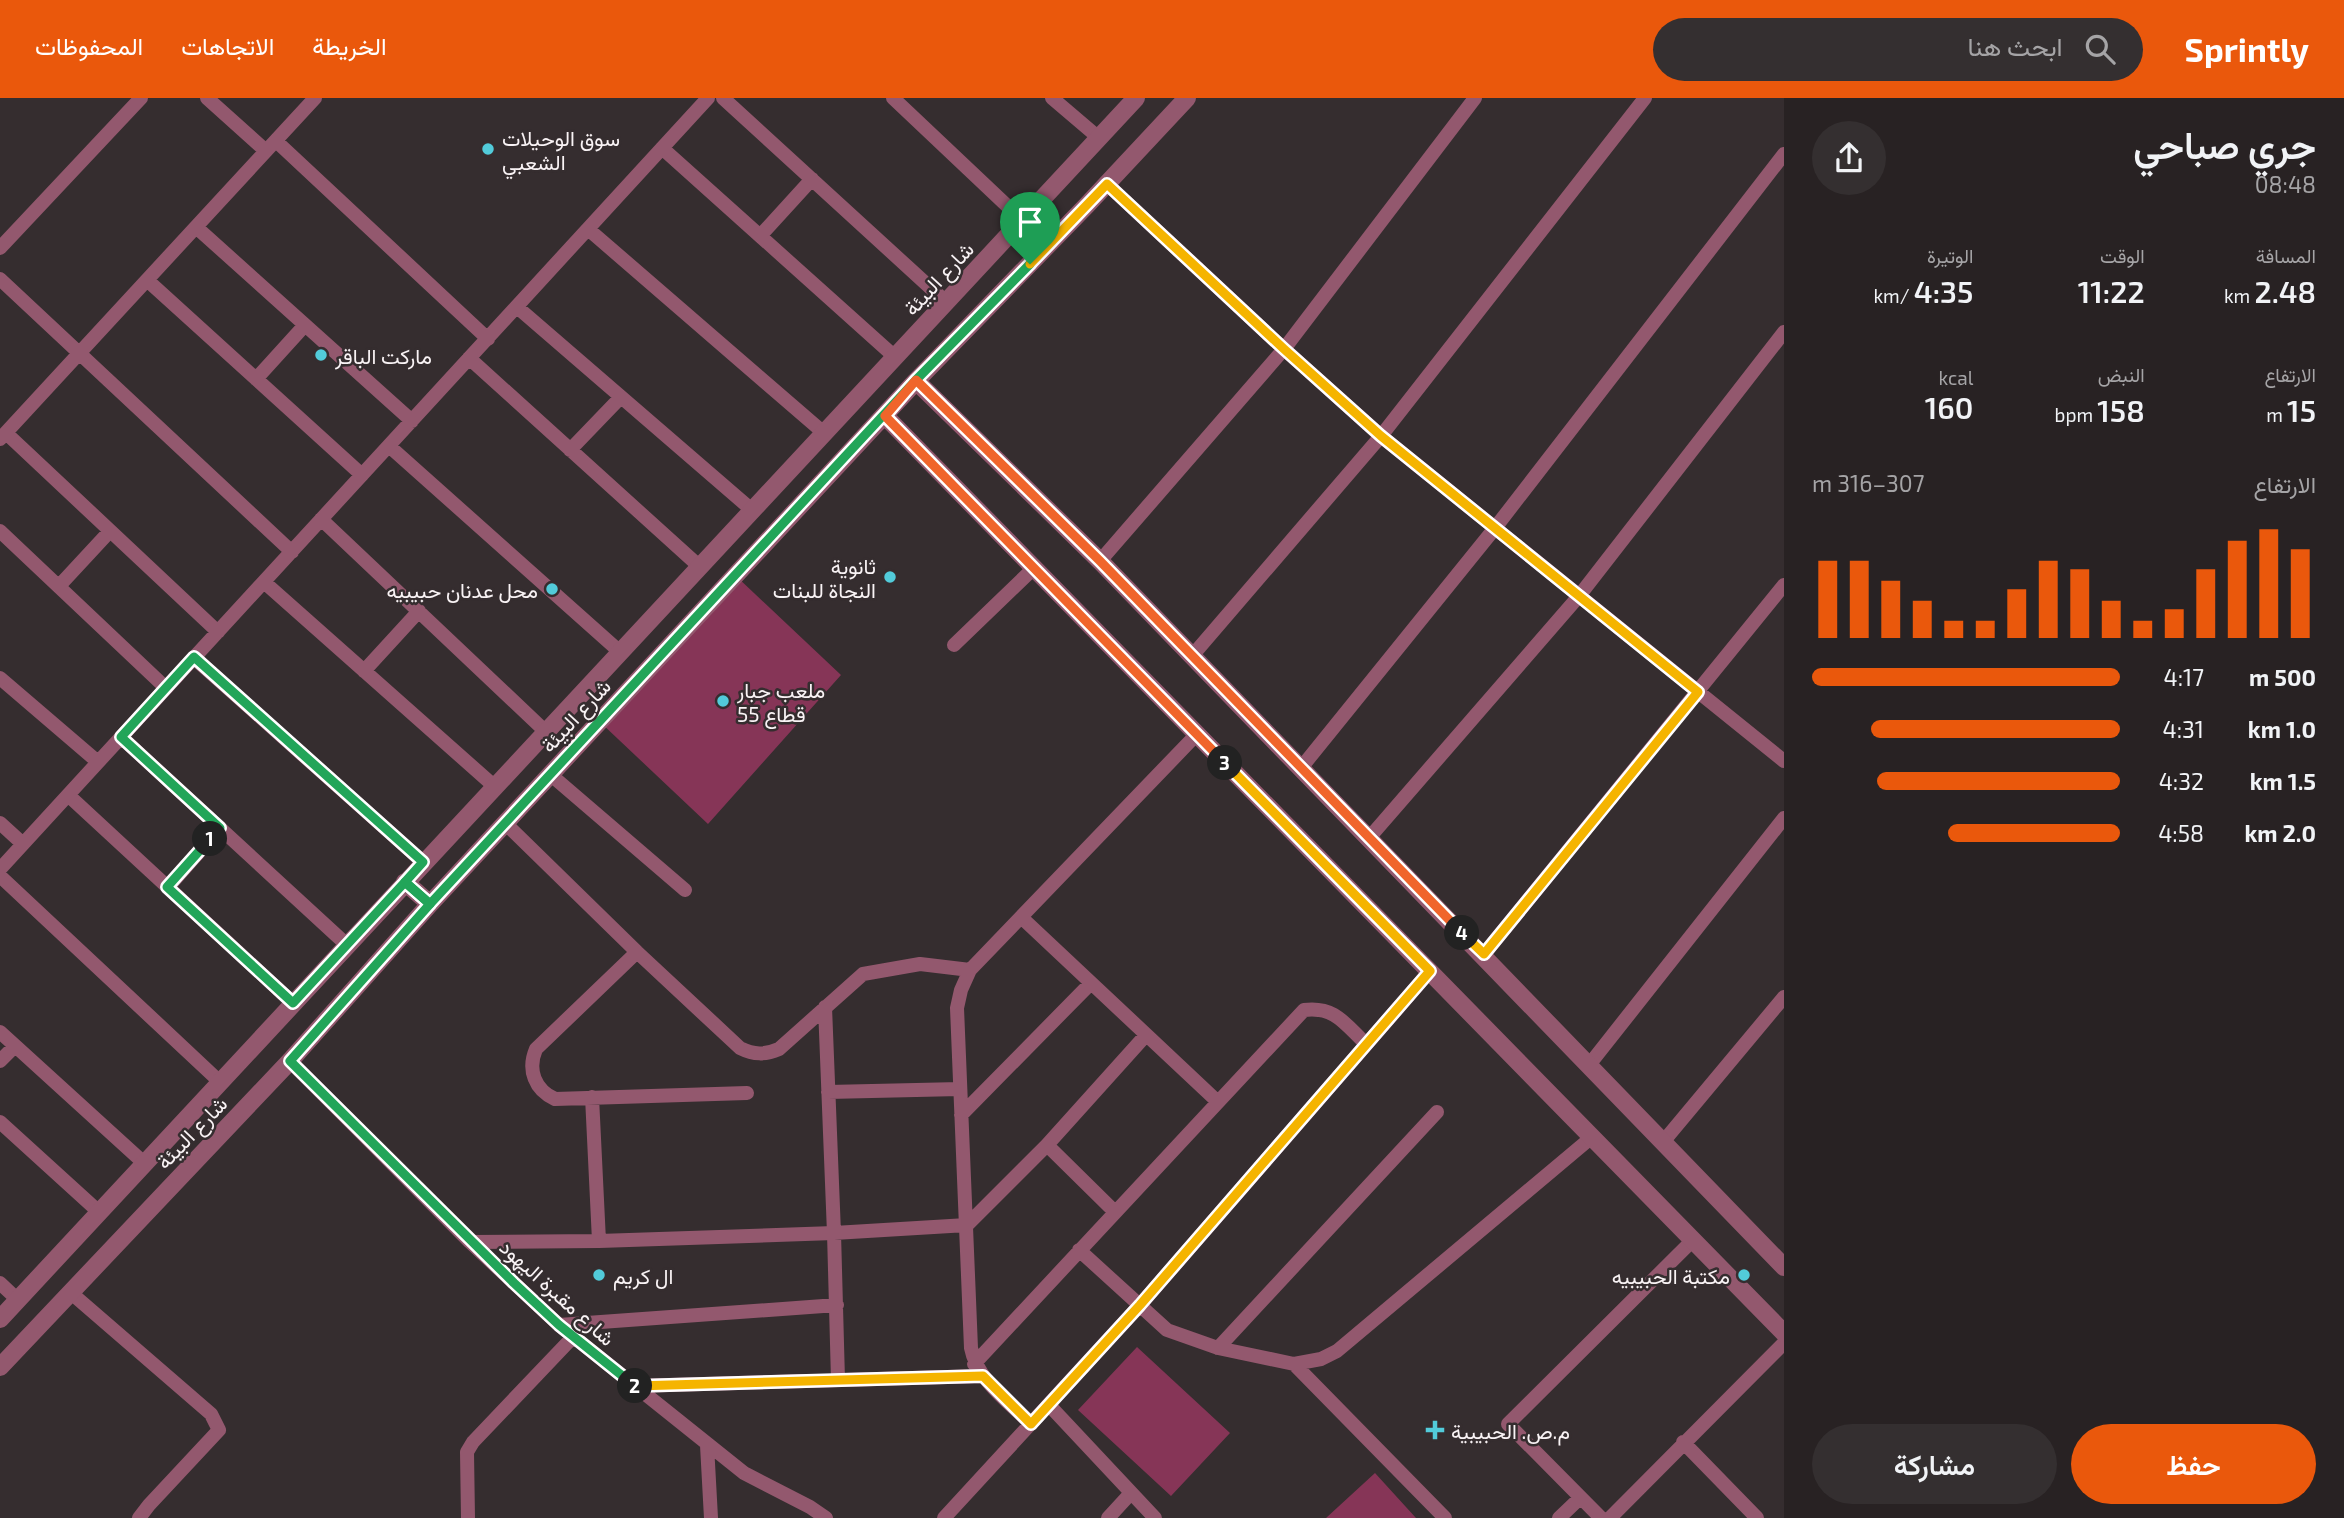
<!DOCTYPE html>
<html lang="ar">
<meta charset="utf-8">
<style>
:root{--surface:#282223;--page:#342f30;--text:#f1f3f6;--muted:#a5a4a6;--accent:#ea580c}
body{margin:0;font-family:"Exo 2",Vazirmatn,sans-serif;background:var(--page);color:var(--text);direction:rtl;height:100vh;display:flex;flex-direction:column;font-size:26px;white-space:nowrap}
*{box-sizing:border-box;margin:0}
p{font-size:23px;color:var(--muted)}
.icon{flex:none;width:38px;height:38px;fill:none;stroke:currentColor;stroke-width:2;stroke-linecap:round;stroke-linejoin:round}
.map{position:relative;flex:1;overflow:hidden;direction:ltr}
.side{display:flex;flex-direction:column;background:var(--surface);width:560px}
.side>*{flex:none}
.pin{position:absolute;display:grid;place-items:center;width:60px;height:60px;color:#fff;margin:-72px -30px;border-radius:50% 50% 50% 0;rotate:-45deg;box-shadow:0 0 7px #0007}
.pin .icon{rotate:45deg}
.km{position:absolute;width:35px;height:35px;margin:-18px;border-radius:50%;background:#222;color:#fff;font-size:19px;line-height:35px;text-align:center}
.round{display:grid;place-items:center;flex:none;width:74px;height:74px;border-radius:37px;background:var(--page)}
.headline{display:flex;align-items:center;justify-content:space-between;height:119px;padding:0 28px}
h1{font-size:38px;font-weight:600;line-height:52px}
.metrics{display:grid;grid-template-columns:repeat(3,1fr);gap:10px;height:119px;padding:7px 28px}
.metrics div{display:grid;align-content:center}
.metrics b{font-size:30px;font-weight:600}
.metrics small{font-size:19px;font-weight:400}
.metrics p{font-size:19px}
.chart{height:196px;padding:14px 28px}
.chart p{display:flex;justify-content:space-between}
.chart svg{width:100%;height:126px;margin-top:7px;stroke:var(--accent);stroke-width:6}
.button{display:flex;gap:14px;margin-top:auto;padding:14px 28px}
.button a{flex:1;height:80px;border-radius:42px;background:var(--accent);color:#fff;font-size:28px;font-weight:600;line-height:80px;text-align:center}
.button a+a{background:var(--page);color:var(--text)}
ul{padding:0 28px;list-style:none;font-size:23px}
li{display:grid;grid-template-columns:112px 84px 1fr;align-items:center;height:52px}
li i{height:18px;border-radius:9px;background:var(--accent)}
header{display:flex;align-items:center;gap:42px;box-sizing:border-box;height:98px;padding:0 35px;background:var(--accent);color:#fff}
header strong{font-size:33px}
nav{display:flex;gap:38px;margin-inline-start:auto;font-size:24px}
.search{width:490px;height:63px;background:var(--page);display:flex;align-items:center;gap:18px;box-sizing:border-box;padding:0 24px;border-radius:38px;color:var(--muted);font-size:26px}
main{display:flex;flex:1;min-height:0}
.map>svg:first-child{display:block}
.green{fill:#863557}
.lines{fill:none;stroke-linecap:round;stroke-linejoin:round}
.minor{stroke:#93586e;stroke-width:14}
.tertiary{stroke:#93586e;stroke-width:18}
.split-1-casing{stroke:#fff;stroke-width:14}
.split-2-casing{stroke:#fff;stroke-width:14}
.split-3-casing{stroke:#fff;stroke-width:14}
.split-4-casing{stroke:#fff;stroke-width:14}
.split-5-casing{stroke:#fff;stroke-width:14}
.split-1{stroke:#22a559;stroke-width:9}
.split-2{stroke:#22a559;stroke-width:9}
.split-3{stroke:#f5b400;stroke-width:9}
.split-4{stroke:#f0652b;stroke-width:9}
.split-5{stroke:#f5b400;stroke-width:9}
.poi-dot{fill:#52cbda;stroke:#352d2f;stroke-width:2.5}
.labels{text-anchor:middle;dominant-baseline:central;stroke-width:5;stroke-linejoin:round;paint-order:stroke}
.poi-label{font-size:21px;fill:#f9f3f5;stroke:#352d2f;text-anchor:start}
.street-label{font-size:21px;fill:#f9f3f5;stroke:#352d2f}
</style>
<header>
<strong>Sprintly</strong>
<div class="search"><svg class="icon" aria-label="search" viewBox="0 0 24 24"><circle cx="10" cy="10" r="6"/><path d="M15 15l6 6"/></svg>ابحث هنا</div>
<nav><a>الخريطة</a><a>الاتجاهات</a><a>المحفوظات</a></nav>
</header>
<main>
<section class="side">
<div class="headline"><div><h1>جري صباحي</h1><p>08:48</p></div><a class="round"><svg class="icon" aria-label="share" viewBox="0 0 24 24"><path d="M12 15V3M7 8l5-5 5 5M5 13v7h14v-7"/></svg></a></div>
<div class="metrics">
<div><p>المسافة</p><b>2.48<small> km</small></b></div>
<div><p>الوقت</p><b>11:22</b></div>
<div><p>الوتيرة</p><b>4:35<small> /km</small></b></div>
</div>
<div class="metrics">
<div><p>الارتفاع</p><b>15<small> m</small></b></div>
<div><p>النبض</p><b>158<small> bpm</small></b></div>
<div><p>kcal</p><b>160</b></div>
</div>
<div class="chart"><p><span>الارتفاع</span>307–316 m</p>
<svg viewBox="0 0 160 44" preserveAspectRatio="none"><path d="M5 44V17M15 44V17M25 44V24M35 44V31M45 44V38M55 44V38M65 44V27M75 44V17M85 44V20M95 44V31M105 44V38M115 44V34M125 44V20M135 44V10M145 44V6M155 44V13"/></svg>
</div>
<ul>
<li><b>500 m</b>4:17<i style="width:100%"></i></li>
<li><b>1.0 km</b>4:31<i style="width:81%"></i></li>
<li><b>1.5 km</b>4:32<i style="width:79%"></i></li>
<li><b>2.0 km</b>4:58<i style="width:56%"></i></li>
</ul>
<div class="button"><a>حفظ</a><a>مشاركة</a></div>
</section>
<div class="map">
<svg width="1784" height="1420" viewBox="0 0 1784 1420">
<rect width="100%" height="100%" fill="#352d2f"/>
<path class="green" d="M736,478L841,577L708,726L600,624Z
M1137,1249L1230,1335L1171,1398L1078,1312Z
M1375,1375L1416,1420H1326Z"/>
<g class="lines">
<path class="minor" d="M207,0L266,53
M723,0L946,204
M893,0L1022,122
M1052,0L1099,40
M276,43L488,241
M662,50L895,259
M1107,86L1284,251L1381,338L1784,663
M196,129L412,323
M588,131L824,335
M760,138L812,81
M0,150L141,0
M0,181L292,454
M147,182L362,377
M517,209L752,412
M469,260L700,469
M256,281L305,227
M6,335L218,534
M0,341L315,0
M389,348L619,553
M570,352L621,299
M321,421L545,633
M0,433L166,590
M1100,463L1284,251L1475,0
M264,484L494,688
M59,488L110,433
M954,547L1034,470
M1192,558L1381,338L1645,0
M194,560L423,764
M364,573L419,513
M0,580L98,664
M121,639L347,847
M1301,670L1495,430L1784,56
M551,677L685,792
M68,697L293,905
M0,725L23,746
M506,726L637,854L740,950C754,957 765,957 779,951L863,876L920,866L970,872
M1369,740L1579,498L1784,234
M0,771L708,0
M0,778L220,984
M168,789L220,730
M1021,819L1218,1004
M637,854L536,951C527,972 535,992 555,1001L747,995
M1484,856L1784,487
M0,934L144,1065
M0,963L15,948
M290,963L470,1144L559,1227L744,1375L810,1409L826,1420
M1589,967L1784,720
M828,994L960,991
M592,999L599,1143
M961,1017L1091,885
M0,1024L99,1114
M1663,1044L1784,899
M1047,1047L1115,1114
M470,1144L599,1143L834,1135L825,909
M1079,1152L1167,1232L1218,1250L1294,1266L1321,1261L1337,1253L1592,1039
M0,1185L18,1202
M70,1194L211,1316L219,1332L149,1407L139,1420
M559,1227L837,1207
M1218,1250L1437,1014
M974,1266L1304,912C1335,908 1345,926 1366,946
M1294,1266L1445,1420
M838,1282L834,1135L967,1127L1047,1047L1146,937
M633,1288L983,1278
M1049,1307L1155,1420
M1031,1326C1009,1304 977,1282 971,1250L957,910L961,892L970,872L1197,636
M1683,1344L1757,1420
M707,1347L711,1420
M468,1420L467,1354L473,1344L573,1239
M944,1420L1140,1207L1430,873
M1108,1420L1131,1395
M1559,1420L1580,1400
M1601,1420L1508,1326L1693,1142
M1610,1420L1784,1245"/>
<path class="tertiary" d="M916,283L1100,463L1784,1169
M885,318L1784,1235
M405,784L430,806
M0,1221L1136,0
M0,1269L290,963L430,806L916,283L1087,107L1187,0"/>
</g>
<g class="lines">
<g class="split-1-casing">
<path id="split-1" d="M210,741L167,789L293,905L405,784L430,806L916,282L1030,166"/>
</g>
<g class="split-2-casing">
<path id="split-2" d="M210,741L220,730L121,639L194,559L423,764L405,784L430,806L290,963L514,1185L559,1227L635,1288"/>
</g>
<g class="split-3-casing">
<path id="split-3" d="M635,1288L983,1278L1031,1326L1140,1207L1430,873L1225,665"/>
</g>
<g class="split-4-casing">
<path id="split-4" d="M1225,665L885,318L916,282L1100,463L1462,835"/>
</g>
<g class="split-5-casing">
<path id="split-5" d="M1030,166L1107,86L1284,251L1381,338L1698,594L1484,856L1462,835"/>
</g>
<use href="#split-1" class="split-1"/>
<use href="#split-2" class="split-2"/>
<use href="#split-3" class="split-3"/>
<use href="#split-4" class="split-4"/>
<use href="#split-5" class="split-5"/>
</g>
<g class="poi-dot">
<circle cx="488" cy="51" r="7"/>
<circle cx="321" cy="257" r="7"/>
<circle cx="890" cy="479" r="7"/>
<circle cx="552" cy="491" r="7"/>
<circle cx="723" cy="603" r="7"/>
<circle cx="599" cy="1177" r="7"/>
<circle cx="1744" cy="1177" r="7"/>
<path d="M1431.5 1321.5h7v7h7v7h-7v7h-7v-7h-7v-7h7z"/>
</g>
<g class="labels">
<g class="poi-label">
<text x="502" y="39">سوق الوحيلات<tspan x="502" dy="24">الشعبي</tspan></text>
<text x="335" y="257">ماركت الباقر</text>
<text x="876" y="467" text-anchor="end">ثانوية<tspan x="876" dy="24">النجاة للبنات</tspan></text>
<text x="538" y="491" text-anchor="end">محل عدنان حبيبيه</text>
<text x="737" y="591">ملعب جبار<tspan x="737" dy="24">قطاع 55</tspan></text>
<text x="613" y="1177">ال كريم</text>
<text x="1730" y="1177" text-anchor="end">مكتبة الحبيبيه</text>
<text x="1451" y="1332">م.ص. الحبيبية</text>
</g>
<g class="street-label">
<text transform="translate(938 180) rotate(-47)">شارع البيئة</text>
<text transform="translate(575 617) rotate(-47)">شارع البيئة</text>
<text transform="translate(191 1034) rotate(-46)">شارع البيئة</text>
<text transform="translate(558 1194) rotate(42)">شارع مقبرة اليهود</text>
</g>
</g>
</svg>
<div class="pin" style="left:1030px;top:166px;background:#1e9e55"><svg class="icon" aria-label="arrive" viewBox="0 0 24 24"><path d="M6 21V4h12l-3 4 3 4H6"/></svg></div>
<b class="km" style="left:210px;top:741px">1</b>
<b class="km" style="left:635px;top:1288px">2</b>
<b class="km" style="left:1225px;top:665px">3</b>
<b class="km" style="left:1462px;top:835px">4</b>
</div>
</main>
